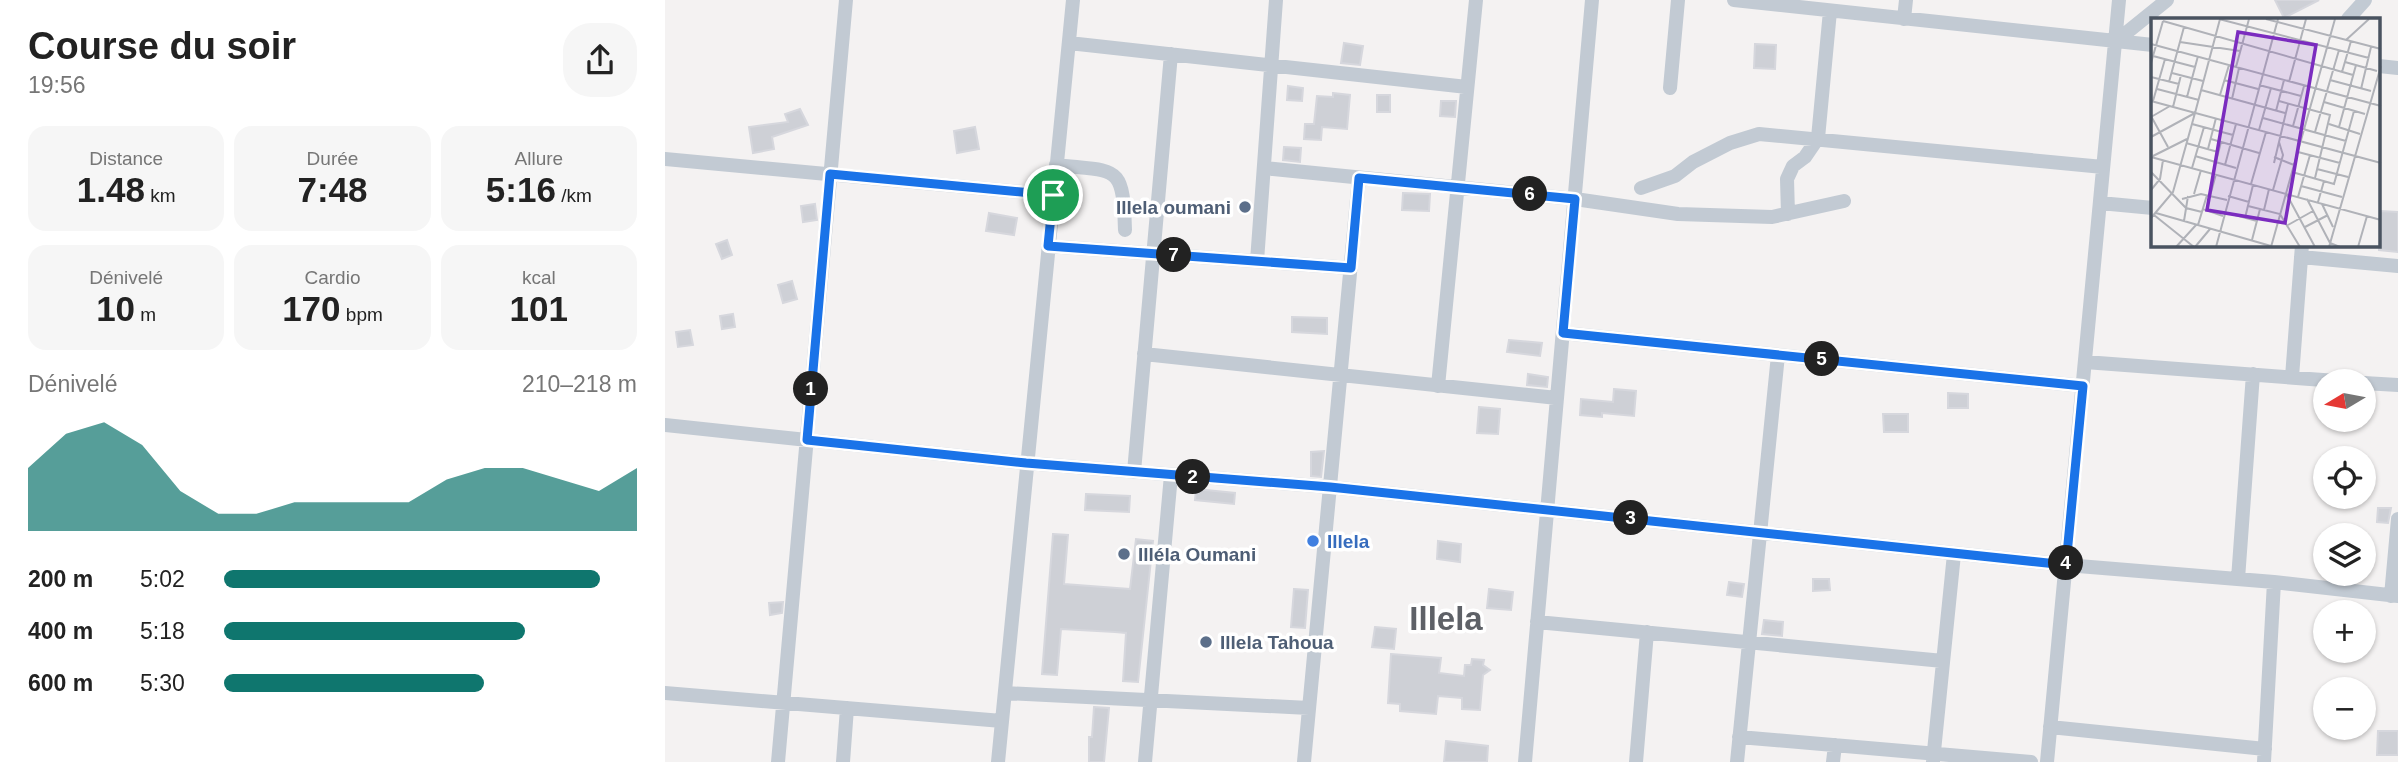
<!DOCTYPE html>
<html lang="fr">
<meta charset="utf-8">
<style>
:root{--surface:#fff;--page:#f6f6f6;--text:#222;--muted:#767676;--accent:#0f766e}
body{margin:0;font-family:Helvetica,sans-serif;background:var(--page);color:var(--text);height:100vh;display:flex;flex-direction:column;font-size:26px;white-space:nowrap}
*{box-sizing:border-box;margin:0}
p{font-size:23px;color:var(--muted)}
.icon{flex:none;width:38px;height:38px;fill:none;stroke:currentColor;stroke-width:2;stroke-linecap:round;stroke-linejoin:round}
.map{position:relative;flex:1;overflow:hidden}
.panel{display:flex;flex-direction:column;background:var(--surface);width:665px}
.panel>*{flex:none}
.needle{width:46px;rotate:260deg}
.tools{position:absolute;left:1648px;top:369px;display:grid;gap:14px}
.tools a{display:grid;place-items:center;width:63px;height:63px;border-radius:50%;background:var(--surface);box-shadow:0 2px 5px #0004;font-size:35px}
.pin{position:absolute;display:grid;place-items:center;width:60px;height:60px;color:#fff;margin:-30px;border:4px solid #fff;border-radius:50%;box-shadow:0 2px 7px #0007}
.km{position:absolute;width:35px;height:35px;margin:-18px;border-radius:50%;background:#222;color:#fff;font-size:19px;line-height:35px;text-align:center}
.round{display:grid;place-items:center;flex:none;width:74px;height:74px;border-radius:28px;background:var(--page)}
.summary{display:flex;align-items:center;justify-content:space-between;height:119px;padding:0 28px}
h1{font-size:38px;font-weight:700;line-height:52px}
.figures{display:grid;grid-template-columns:repeat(3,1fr);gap:10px;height:119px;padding:7px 28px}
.figures div{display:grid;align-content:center;border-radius:18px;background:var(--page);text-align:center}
.figures b{font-size:35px;font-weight:700}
.figures small{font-size:19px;font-weight:400}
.figures p{font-size:19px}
.chart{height:196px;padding:14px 28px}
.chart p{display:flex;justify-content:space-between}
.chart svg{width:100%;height:126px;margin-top:7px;fill:var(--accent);opacity:.7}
ul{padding:0 28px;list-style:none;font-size:23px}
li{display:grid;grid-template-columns:112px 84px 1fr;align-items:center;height:52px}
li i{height:18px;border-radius:9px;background:var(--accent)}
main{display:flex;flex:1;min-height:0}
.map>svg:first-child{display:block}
.building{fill:#ced0d6;stroke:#d6d7dd;stroke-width:2}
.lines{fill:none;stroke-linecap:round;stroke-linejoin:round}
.minor{stroke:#c2cad3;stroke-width:14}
.route-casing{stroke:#fff;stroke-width:14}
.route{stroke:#1a73e8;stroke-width:9}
.service-dot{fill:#5c6f8a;stroke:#fff;stroke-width:2.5}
.shop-dot{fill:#3f7fe0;stroke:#fff;stroke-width:2.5}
.labels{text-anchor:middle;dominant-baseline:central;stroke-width:7;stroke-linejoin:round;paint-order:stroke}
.service-label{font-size:19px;font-weight:bold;fill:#4e5e75;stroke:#fff;text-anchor:start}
.shop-label{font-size:19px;font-weight:bold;fill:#366cbe;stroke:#fff;text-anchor:start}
.town-label{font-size:33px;font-weight:bold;fill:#5e6167;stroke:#fff}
.inset-road{fill:none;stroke:#b0b2b8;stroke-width:2}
.view{fill:#7b2cbf;fill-opacity:0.15;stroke:#7b2cbf;stroke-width:3.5}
.inset-edge{fill:none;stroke:#495360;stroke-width:3.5}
</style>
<main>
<section class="panel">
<div class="summary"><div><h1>Course du soir</h1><p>19:56</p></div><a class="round"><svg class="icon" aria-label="share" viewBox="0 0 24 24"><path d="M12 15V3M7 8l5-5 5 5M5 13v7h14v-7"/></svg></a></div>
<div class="figures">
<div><p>Distance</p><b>1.48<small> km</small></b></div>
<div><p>Durée</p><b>7:48</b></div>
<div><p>Allure</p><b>5:16<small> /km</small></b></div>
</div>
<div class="figures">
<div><p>Dénivelé</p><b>10<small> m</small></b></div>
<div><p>Cardio</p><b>170<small> bpm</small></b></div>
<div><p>kcal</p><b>101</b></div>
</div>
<div class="chart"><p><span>Dénivelé</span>210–218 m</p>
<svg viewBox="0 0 160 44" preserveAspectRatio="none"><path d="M0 44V22L10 10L20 6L30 14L40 30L50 38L60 38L70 34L80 34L90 34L100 34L110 26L120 22L130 22L140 26L150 30L160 22V44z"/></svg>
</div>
<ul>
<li><b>200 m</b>5:02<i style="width:91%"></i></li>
<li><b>400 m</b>5:18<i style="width:73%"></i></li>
<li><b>600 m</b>5:30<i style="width:63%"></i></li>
</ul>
</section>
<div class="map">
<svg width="1733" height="762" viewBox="0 0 1733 762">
<rect width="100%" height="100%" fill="#f4f2f2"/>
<path class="building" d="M1610,0H1654L1619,18Z
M679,43L698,46L695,65L676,63Z
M1090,44L1111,45L1110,69L1089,68Z
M623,86L638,88L637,101L622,100Z
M668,93L685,95L682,129L657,127L656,140L639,139L640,124H649L652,96L668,97Z
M712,95H725V112H712Z
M776,101H791L790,117L775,116Z
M135,109L143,125L107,137L109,149L88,153L84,127L123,122L120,114Z
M310,127L314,149L292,153L289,131Z
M619,147L636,148L635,162L618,160Z
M738,193L765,194L764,211L737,210Z
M150,204L152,220L138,222L136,206Z
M1715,211L1733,212V252L1714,250Z
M324,213L352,218L349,235L321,231Z
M62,240L67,255L57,259L51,244Z
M127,281L132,299L118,303L113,285Z
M68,314L70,327L57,329L55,316Z
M627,317L662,318V334L627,332Z
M25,330L28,345L13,347L11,332Z
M844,340L877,343L875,356L842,352Z
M863,374L883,377L882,387L862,385Z
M949,389L971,391L969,416L937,413V417L915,415L916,399L948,402Z
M1283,393L1303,394V408H1283Z
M814,407L835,409L833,434L812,433Z
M1218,414H1243V432H1219Z
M659,451L656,477L646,476V452Z
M531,489L570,493L569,504L530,500Z
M421,494L465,496L464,512L420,510Z
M1713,508H1726L1723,523L1712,522Z
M388,534L403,535L399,584L465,589L471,539L488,541L473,682L458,681L461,633L450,632L396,629L392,675L377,674Z
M773,541L796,544L795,562L772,559Z
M1148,579H1164L1165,590L1148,591Z
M1064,582L1079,584L1077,597L1062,595Z
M629,589L643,590L640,628L626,627Z
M824,589L848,592L846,610L822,608Z
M118,602L117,613L105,615L104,603Z
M1099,620L1118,622L1117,636L1097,634Z
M710,627L731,629L729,649L707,647Z
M726,654L776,658L774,673L799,676L800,665H806L807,659L819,660L818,665L825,670L818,675L815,710L797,709V698L773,696L771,714L735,711V704L723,703Z
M429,707L444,708L439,762H424V737H427Z
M1713,731H1733V755H1712Z
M781,741L823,746L822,762H779Z"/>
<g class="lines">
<path class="minor" d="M1069,0L1488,45
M1239,19L1241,0
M1683,19L1700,0
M1450,42L1502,0
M404,43L802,87
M1714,66L1733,68
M1005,88L1013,0
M0,159L388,195
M391,165C453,172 458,163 460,230
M599,168L910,199L1013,214L1107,217L1179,201
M976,188L1010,176L1028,162L1065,143L1094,134L1438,167
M1435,203L1488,208
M1123,214L1122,179L1128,166L1140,157L1153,138L1165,11
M383,246L686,268
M1636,257L1733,266
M592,261L611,0
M898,333L1418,386
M479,354L892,398
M1420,362L1685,382
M1627,377L1637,245
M1699,383L1733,385
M773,386L811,0
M0,425L361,463L665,487L1401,565L1609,582L1733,596
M469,472L506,54
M1573,579L1588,374
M1726,596L1733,519
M872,622L1278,661
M0,693L337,721
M340,693L644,708
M1385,727L1600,749
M1074,737L1366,762
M1268,761L1289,554
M113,762L181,0
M178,762L182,708
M333,762L408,0
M480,762L506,475
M639,762L694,178
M860,762L927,0
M971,762L982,632
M1072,762L1113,355
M1168,762L1170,745
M1382,762L1454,0
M1599,762L1609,582"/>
</g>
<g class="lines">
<g class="route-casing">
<path id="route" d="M165,174L388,195L383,246L686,268L694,178L910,199L898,333L1418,386L1401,565L665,487L361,463L142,440Z"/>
</g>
<use href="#route" class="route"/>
</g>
<g class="service-dot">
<circle cx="580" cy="207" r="7"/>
<circle cx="459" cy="554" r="7"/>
<circle cx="541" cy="642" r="7"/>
</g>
<circle class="shop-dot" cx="648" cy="541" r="7"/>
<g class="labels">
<g class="service-label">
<text x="566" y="207" text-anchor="end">Illela oumani</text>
<text x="473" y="554">Illéla Oumani</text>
<text x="555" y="642">Illela Tahoua</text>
</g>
<g class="shop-label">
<text x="662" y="541">Illela</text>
</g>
<g class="town-label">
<text x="781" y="618">Illela</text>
</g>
</g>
<g transform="translate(1486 18)">
<rect width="229" height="229" fill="#f4f2f2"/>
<path class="inset-road" d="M68,1L218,40M115,1L230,31M12,3L202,57M195,22L218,1M29,24L89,33M0,26L230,88M2,38L44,49M194,44L226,53M0,45L12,3M85,49L98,1M191,54L200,23M21,55L52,63M0,59L28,66M73,62L107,71M179,62L220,73M18,64L33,9M138,64L155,1M108,67L150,78M6,71L48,82M210,71L220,29M50,72L134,95M69,77L78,47M36,79L47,38M81,81L88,50M0,83L230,145M2,83L14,41M128,83L179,97L164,160M173,84L214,96M22,89L30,57M125,93L133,62M0,98L17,129M0,99L19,88M112,100L195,123M41,106L82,117M178,106L209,116M142,108L153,68M188,109L205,47M108,112L120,70M164,114L188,32M0,119L44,95L69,1M60,121L108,135M35,125L67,134M57,131L65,100M147,134L189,145M2,138L36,121M44,138L85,150M0,139L230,202M123,139L143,147M123,145L137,86M74,147L85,106M41,150L53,109M166,151L197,159M0,154L35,190L51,194M141,154L183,166L203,93M62,155L70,124M100,166L115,114M150,168L191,179M0,172L9,161L12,142M122,172L132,137L128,124M43,176L50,152M136,177L164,229M59,178L65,156M77,178L98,184M147,179L159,137M31,181L50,176L76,182M156,181L179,225L189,229M167,184L173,163M171,186L182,209M97,188L129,196L149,229M52,191L72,198M113,192L118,171M73,194L106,203M5,195L120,228M3,197L43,229M0,200L22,174L44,95M94,200L102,167M33,203L37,178M47,207L56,177M137,207L162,193M154,209L177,197M101,222L109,191M25,229L45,207M44,229L59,211M65,229L127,1M120,229L184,1M178,229L230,48M207,229L216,198"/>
<path class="view" d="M87,14L165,27L134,205L56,192Z"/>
<rect width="229" height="229" class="inset-edge"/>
</g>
</svg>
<div class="tools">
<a><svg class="needle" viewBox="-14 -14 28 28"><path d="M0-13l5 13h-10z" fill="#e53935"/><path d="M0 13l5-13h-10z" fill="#767676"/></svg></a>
<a><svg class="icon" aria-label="locate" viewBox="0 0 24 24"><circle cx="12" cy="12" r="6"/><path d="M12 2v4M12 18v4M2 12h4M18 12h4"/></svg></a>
<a><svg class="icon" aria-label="layers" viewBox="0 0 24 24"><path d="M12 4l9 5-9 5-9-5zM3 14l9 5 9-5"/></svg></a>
<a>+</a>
<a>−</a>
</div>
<div class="pin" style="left:388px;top:195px;background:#1e9e55"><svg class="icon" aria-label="arrive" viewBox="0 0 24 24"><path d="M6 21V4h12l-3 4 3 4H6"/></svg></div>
<b class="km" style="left:146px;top:389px">1</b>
<b class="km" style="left:528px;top:477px">2</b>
<b class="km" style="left:966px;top:518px">3</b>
<b class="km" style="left:1401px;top:563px">4</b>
<b class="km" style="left:1157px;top:359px">5</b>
<b class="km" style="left:865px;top:194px">6</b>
<b class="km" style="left:509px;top:255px">7</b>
</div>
</main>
